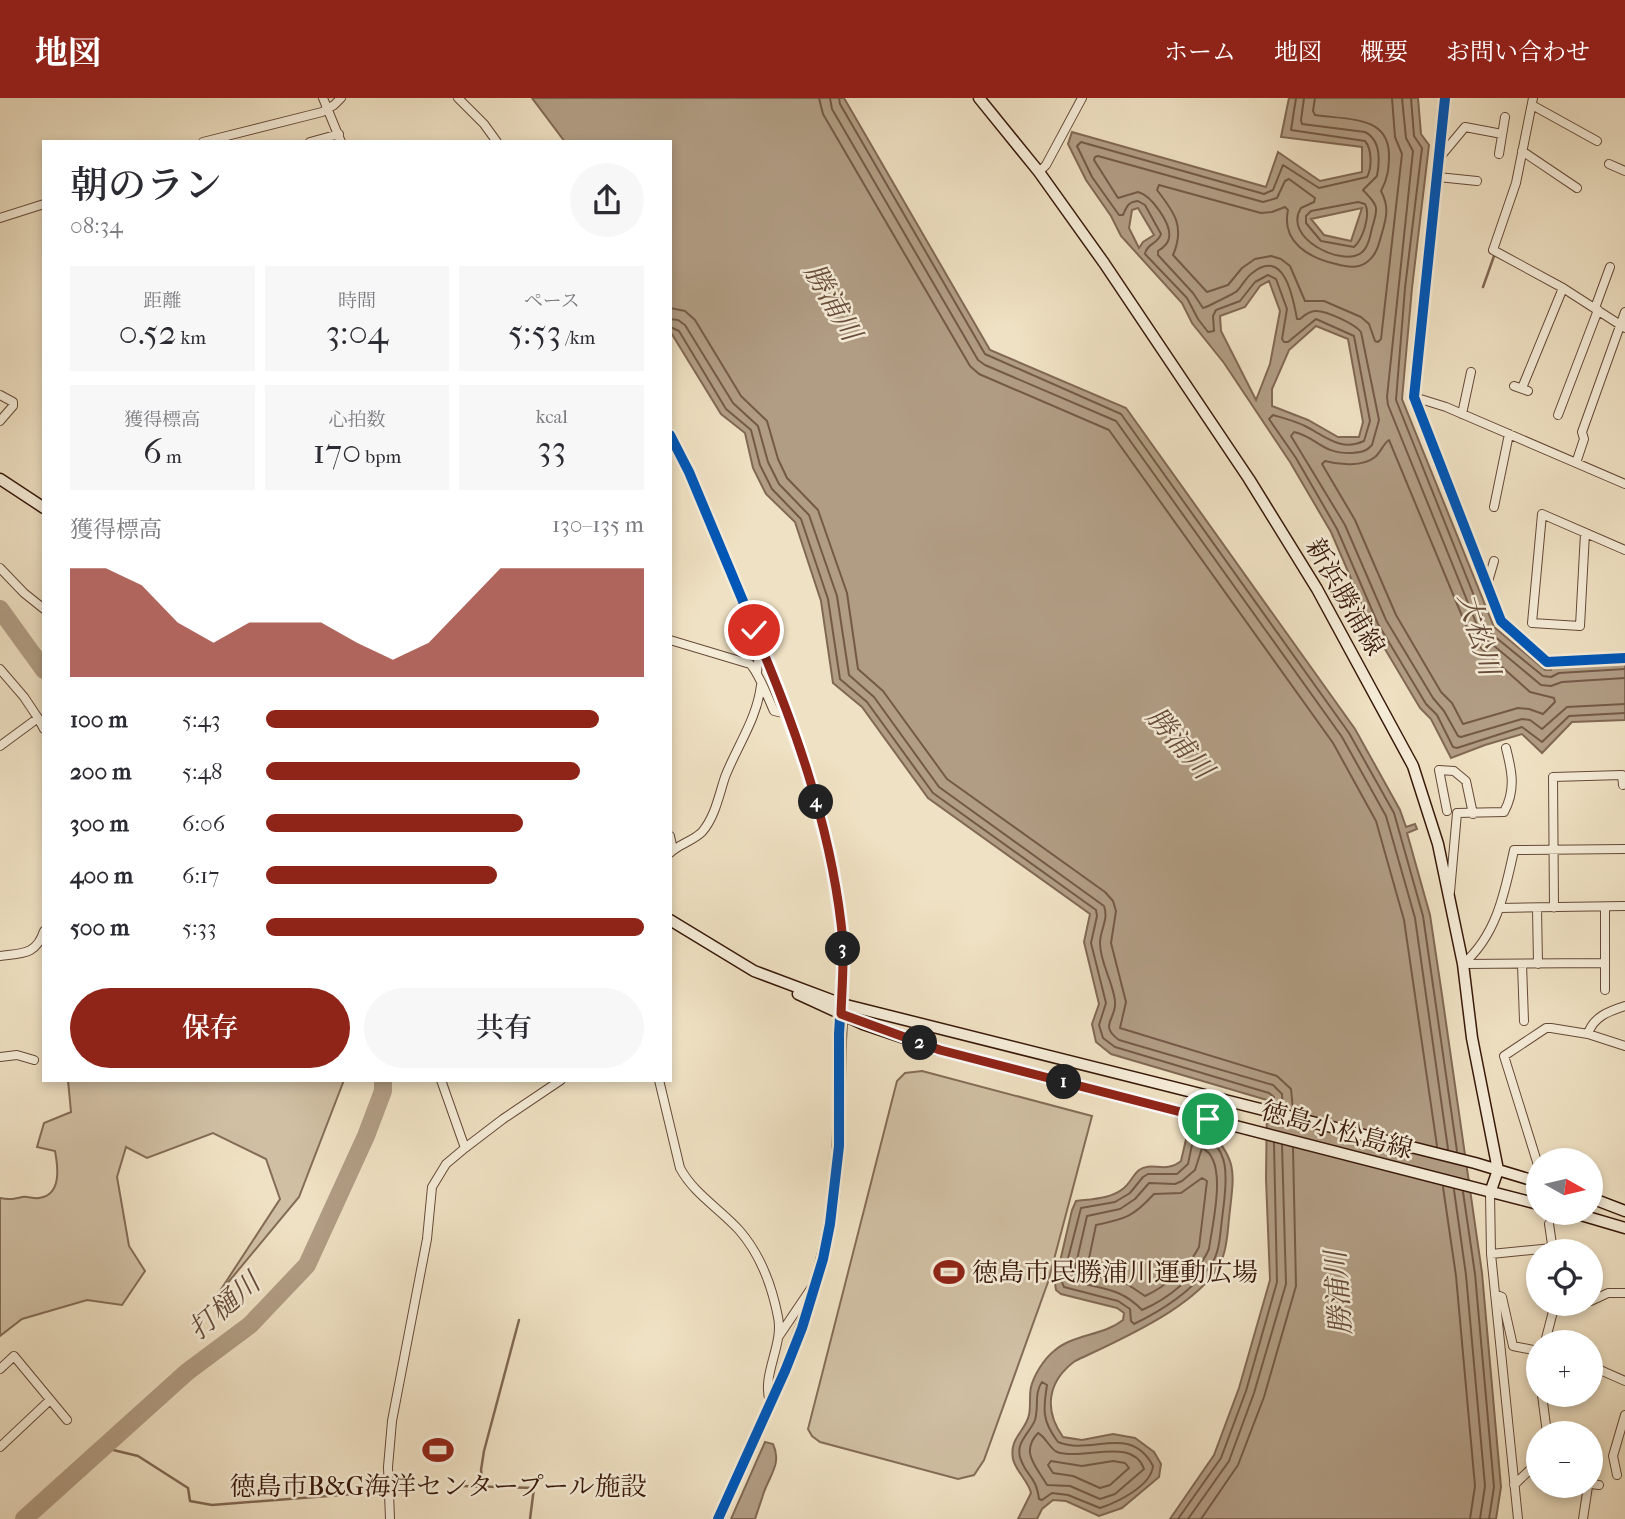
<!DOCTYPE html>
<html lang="ja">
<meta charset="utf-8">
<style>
:root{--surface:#fff;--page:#f7f7f7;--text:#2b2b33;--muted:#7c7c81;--accent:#8f2418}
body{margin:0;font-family:"IM FELL French Canon","Noto Serif JP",serif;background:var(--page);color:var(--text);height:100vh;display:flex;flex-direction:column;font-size:26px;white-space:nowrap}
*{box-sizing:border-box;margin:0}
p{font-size:23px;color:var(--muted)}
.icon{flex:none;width:38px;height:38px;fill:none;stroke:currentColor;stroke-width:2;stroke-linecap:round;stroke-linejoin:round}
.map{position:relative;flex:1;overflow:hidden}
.sheet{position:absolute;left:42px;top:42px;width:630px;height:942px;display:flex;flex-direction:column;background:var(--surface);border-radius:0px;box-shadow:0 4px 10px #0003}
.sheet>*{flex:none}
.needle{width:46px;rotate:98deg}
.fabs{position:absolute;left:1526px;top:1050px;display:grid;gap:14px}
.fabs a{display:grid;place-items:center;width:77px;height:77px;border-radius:50%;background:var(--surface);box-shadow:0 4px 10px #0003;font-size:35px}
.pin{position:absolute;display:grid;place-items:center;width:60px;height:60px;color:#fff;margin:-30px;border:4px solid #fff;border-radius:50%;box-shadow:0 2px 7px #0007}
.km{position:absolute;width:35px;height:35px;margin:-18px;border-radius:50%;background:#222;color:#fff;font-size:19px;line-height:35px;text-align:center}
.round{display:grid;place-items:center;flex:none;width:74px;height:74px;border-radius:37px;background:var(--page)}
.head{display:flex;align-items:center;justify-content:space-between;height:119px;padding:0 28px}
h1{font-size:38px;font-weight:600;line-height:52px}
.figures{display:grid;grid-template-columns:repeat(3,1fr);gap:10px;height:119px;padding:7px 28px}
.figures div{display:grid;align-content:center;border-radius:0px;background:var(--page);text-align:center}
.figures b{font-size:35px;font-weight:600}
.figures small{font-size:19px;font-weight:400}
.figures p{font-size:19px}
.chart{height:196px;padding:14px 28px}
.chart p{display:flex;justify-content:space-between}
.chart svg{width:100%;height:126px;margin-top:7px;fill:var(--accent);opacity:.7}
.button{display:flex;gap:14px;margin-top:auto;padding:14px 28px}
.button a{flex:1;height:80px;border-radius:42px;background:var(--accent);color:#fff;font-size:28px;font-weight:600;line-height:80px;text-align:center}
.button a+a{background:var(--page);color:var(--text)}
ul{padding:0 28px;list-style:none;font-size:23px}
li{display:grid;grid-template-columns:112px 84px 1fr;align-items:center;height:52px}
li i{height:18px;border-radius:9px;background:var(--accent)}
header{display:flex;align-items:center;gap:42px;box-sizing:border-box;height:98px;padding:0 35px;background:var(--accent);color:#fff}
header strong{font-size:33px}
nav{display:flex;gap:38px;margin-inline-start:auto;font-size:24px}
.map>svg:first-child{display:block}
.green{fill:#d0bfa3;stroke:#846c56;stroke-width:2}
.water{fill:#b19d84;stroke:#816853;stroke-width:2;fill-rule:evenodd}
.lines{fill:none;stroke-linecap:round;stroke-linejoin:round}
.shore{stroke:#745a46;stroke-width:2}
.stream{stroke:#816853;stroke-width:2.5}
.river{stroke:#b19d84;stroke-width:18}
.street-casing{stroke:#664a38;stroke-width:10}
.secondary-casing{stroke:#381809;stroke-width:13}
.street{stroke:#f5ecd8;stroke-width:8}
.secondary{stroke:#f5ecd8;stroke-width:10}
.cycleway-casing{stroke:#f5ecd8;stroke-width:15}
.cycleway{stroke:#0057b8;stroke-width:10}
.route-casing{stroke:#fff;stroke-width:14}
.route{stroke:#8f2418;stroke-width:9}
.labels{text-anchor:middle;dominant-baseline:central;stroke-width:5;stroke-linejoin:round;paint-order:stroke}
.street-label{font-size:26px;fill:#381809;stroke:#f5ecd8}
.poi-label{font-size:26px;fill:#381809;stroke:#f5ecd8;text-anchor:start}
.water-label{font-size:28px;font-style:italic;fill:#684d3a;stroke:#f5ecd8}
</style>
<header>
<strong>地図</strong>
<nav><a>ホーム</a><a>地図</a><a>概要</a><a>お問い合わせ</a></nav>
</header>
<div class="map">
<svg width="1625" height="1421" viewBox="0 0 1625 1421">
<rect width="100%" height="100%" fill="#efe1c3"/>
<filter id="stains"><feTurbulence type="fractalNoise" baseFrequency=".00286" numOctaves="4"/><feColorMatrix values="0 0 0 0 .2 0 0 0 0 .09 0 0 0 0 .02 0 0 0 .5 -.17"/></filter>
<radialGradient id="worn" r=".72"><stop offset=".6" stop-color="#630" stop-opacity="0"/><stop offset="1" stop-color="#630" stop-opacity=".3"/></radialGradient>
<path class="green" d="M922,973L1092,1018L1048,1184L984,1362L974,1377L958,1381L820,1344L812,1338L808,1331L897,983L905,975Z
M68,982H344L299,1099L216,1199L280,1101L266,1061L213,1035L147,1060L126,1049L117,1079L129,1148L145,1173L122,1207L87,1202L22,1221L0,1238V1100C9,1102 13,1101 22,1099C28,1098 33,1101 39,1100C62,1097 58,1069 55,1053L37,1049L44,1025L71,1014Z"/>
<path class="water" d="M532,0H844L990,252L1126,310L1355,631L1400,712L1406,729L1415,726L1417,731L1407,735L1430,817L1442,897L1482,1175L1501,1389L1496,1421H1170L1214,1357L1239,1290L1270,1182L1266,1081L1267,1002L1111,956L1096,944L1092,926L1099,906L1084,844L1090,816L928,700L862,609L833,585L821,503L795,424L766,396L753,370L745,335L721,316L670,233V44H565Z
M1289,0H1418L1421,36L1429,47L1412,190L1402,301L1494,529L1545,572H1551V569L1625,564V622L1572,624L1542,655L1522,636L1485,647L1451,660L1431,621L1420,610L1372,529L1331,434L1290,364L1224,265L1192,225L1182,205L1121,138L1111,118L1086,82L1068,46L1072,34L1266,89L1278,54L1320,83L1362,74V49L1281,39ZM1138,110L1154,137L1143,144L1139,150L1129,130L1132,112ZM1362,110L1351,143L1324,137L1311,121ZM1269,183L1280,213L1270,266L1256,302L1221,233L1220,218L1245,209L1260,188ZM1316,228L1348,241L1363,324L1359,339H1338L1308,322L1272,308V291L1289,252Z
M1195,1031L1211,1034C1237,1063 1234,1075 1230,1112C1228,1126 1228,1142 1224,1155C1212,1203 1117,1243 1075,1263C1048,1283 1043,1311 1063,1339L1082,1342L1113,1336L1135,1340L1154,1354L1161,1366L1159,1379L1122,1410L1099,1418L1066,1403L1053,1402L1042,1411L1037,1421H1018L1031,1395C1028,1382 1016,1374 1013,1361C1009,1340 1025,1334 1029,1317C1031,1308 1029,1298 1031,1289C1034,1277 1044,1261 1054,1253C1073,1236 1103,1238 1123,1222L1124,1215L1117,1210L1061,1196L1056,1192L1055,1185L1072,1112L1076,1103C1092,1101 1111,1101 1124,1090C1130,1085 1133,1077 1139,1072C1152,1063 1165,1076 1181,1063L1187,1037Z
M765,1344L773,1346C782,1365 770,1377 764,1394C761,1403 758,1412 755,1421H731Z"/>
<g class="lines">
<path class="shore" d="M819,0L823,16L970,268L979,276L1109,332L1333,645L1376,723L1404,822L1437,1048
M830,0L832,11L978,262L985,267L1116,323L1342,639L1386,718L1415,820L1448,1051
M839,0L840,6L985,256L1121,316L1349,635L1394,715L1423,818L1457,1053
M1296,0L1291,32L1365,43C1372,51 1372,70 1367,79L1319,90L1283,67L1273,92L1264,96L1081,44L1077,48L1092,79L1119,117H1123C1127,108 1128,104 1138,103L1145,107L1161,136C1158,146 1146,146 1145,156L1187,200L1198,221L1208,234L1214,233L1213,218L1216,212L1240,203L1255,184L1268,177L1276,181L1287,211L1282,241L1284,244H1288L1316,221L1354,238L1370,323L1364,343C1341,354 1325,338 1305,328C1295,323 1283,320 1273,317L1269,321L1296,360L1337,431L1378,526L1426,606L1437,617L1453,649L1457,650L1522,629L1542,644L1569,618L1625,615
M1304,0L1301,22L1302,26L1365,34C1381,42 1380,62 1377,78L1363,92C1378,108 1379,108 1372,130C1370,139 1368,150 1361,155C1342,169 1282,140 1301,110L1314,104L1315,100L1289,81L1285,83L1277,100L1263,104L1098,58L1095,59L1094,62L1118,100L1138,94C1151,97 1172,126 1169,140C1168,146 1163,150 1158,153V157L1193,195L1203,210C1205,210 1235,195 1237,193C1242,188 1245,181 1251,176C1284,148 1293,199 1297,221H1300C1305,217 1309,213 1315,213C1325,212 1355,226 1361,234L1379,322L1372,347C1366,354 1361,354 1352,355C1321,356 1319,340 1294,334L1291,338L1345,427L1386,522L1433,600L1444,613L1458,638L1461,639L1522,621L1530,622L1542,631L1567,609L1625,606
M1315,0L1313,13L1315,17C1344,22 1388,16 1389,56C1389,70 1388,80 1381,93C1389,108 1387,118 1382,135C1379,145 1377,157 1367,164C1358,171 1347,169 1336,166C1309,160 1281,144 1288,112L1285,109L1272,114L1261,115L1159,87L1157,92C1175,115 1185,129 1173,157L1207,194L1228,187L1242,170L1255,161L1271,158L1281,161L1290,168L1305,203H1324L1361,219L1369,226L1375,243L1378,244L1381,241L1402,56L1395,39L1392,0
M1402,0L1406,40L1413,53L1387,299L1388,307L1481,537L1541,587L1551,588L1562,584L1625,580
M1411,0L1414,38L1422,50L1405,190L1396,302L1488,533L1543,578L1551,579L1559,575L1625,571
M1358,104L1365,106C1371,116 1363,141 1354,149L1321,143L1306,125V118L1311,113Z
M670,210L685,213L695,222L741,298L767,323L778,361L787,380L818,412L847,495L858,571L883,593L947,681L1105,794L1113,803L1116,813L1111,845L1126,904L1120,930L1277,978L1291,991L1293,1012
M670,221L678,222L685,227L733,305L758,328L768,364L779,386L809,417L837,498L849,577L874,599L939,689L1104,808C1109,821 1100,832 1100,845C1100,865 1113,884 1115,903C1117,921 1098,927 1119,942L1273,987L1282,996L1283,1010
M670,229L679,233L726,311L751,332L760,367L772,391L801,421L828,501L840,581L867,604L933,695L1096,812L1097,818L1091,845L1106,905L1099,927L1103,940L1115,949L1269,995L1274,999V1007
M1389,342L1472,542L1530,594L1554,600L1555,604L1543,616L1529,611L1518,610L1463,626L1452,605L1441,594L1396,517L1355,422L1322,366L1325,363C1339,367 1363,369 1375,359C1381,354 1383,346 1389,342Z
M1197,1039C1236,1044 1225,1094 1222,1121C1220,1136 1220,1154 1211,1167C1191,1194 1163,1212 1134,1226L1131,1223L1130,1211L1118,1203L1064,1189L1062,1184L1081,1110L1115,1104L1130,1095L1143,1079L1148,1076H1177L1188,1066L1193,1042Z
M1202,1050C1229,1062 1212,1127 1209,1151C1197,1178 1168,1201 1142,1212C1120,1189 1102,1192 1074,1183L1073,1179L1087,1118L1120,1111L1135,1101L1149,1085L1175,1086L1182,1083L1195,1072Z
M1202,1080L1207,1083L1199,1149C1189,1169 1165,1189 1145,1198L1127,1186L1086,1175L1096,1127C1125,1121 1133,1119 1154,1096L1181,1095Z
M1443,1089L1456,1178L1475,1388L1470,1421
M1454,1092L1466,1177L1485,1388L1480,1421
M1463,1094L1475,1176L1494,1389L1489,1421
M1042,1284L1047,1287C1043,1312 1042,1323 1058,1344C1092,1358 1130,1325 1153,1368C1151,1388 1118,1404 1100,1410L1068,1397L1052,1395L1042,1402L1039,1401C1036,1378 1027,1379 1021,1362C1014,1345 1030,1335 1035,1322C1039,1309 1034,1295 1042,1284Z
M1038,1335C1046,1339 1049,1350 1057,1354C1083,1363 1133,1338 1144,1371L1115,1396L1100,1401L1070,1388L1047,1387C1036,1368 1020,1354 1038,1335Z
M1051,1363L1082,1368L1113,1363L1125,1365L1129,1370L1110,1387L1100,1390L1073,1378L1053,1375L1048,1367Z
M1178,1421L1221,1360L1246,1293L1277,1184L1274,1045
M1188,1421L1229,1363L1254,1295L1286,1186L1282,1047
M1201,1421L1238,1367L1264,1299L1296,1188L1293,1050"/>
<path class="stream" d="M1483,189L1494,158
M105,1350L138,1358L188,1390L190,1403L212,1407L379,1394
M483,1387L481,1372L484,1353L519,1222
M460,1388L534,1390L530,1421"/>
<path class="river" d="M0,511L44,572
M24,1421L187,1274L250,1227L307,1167L366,1038L383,993V982"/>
<g class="street-casing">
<path id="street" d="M323,0L341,44
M458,0L484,26L497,44
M1445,0L1414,299L1501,523L1547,564L1625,560
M1533,0L1516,85L1493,152L1563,190L1625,230
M1532,7L1597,43
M203,44L322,14L334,7L341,0
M310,44L339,36
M1522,53L1577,90
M1499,56L1505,19
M1440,59L1465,29L1502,36
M1609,66L1625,73
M1039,74L1046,67L1082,0
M1438,79L1477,83
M0,120L44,106
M1595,210L1610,169
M1514,288L1528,293
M1522,290L1563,190
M0,297L13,304V308L0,323
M1414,299L1446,309L1625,386
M1462,316L1471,274
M1558,317L1598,212
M670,337C699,394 721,453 746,512C753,530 763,548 769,566C810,675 849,788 842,906
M1576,365L1584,341L1582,334L1625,214
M1494,409L1509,336
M1585,435L1580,528L1532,525L1542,416L1625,452
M0,470L24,495L44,511
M1487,487L1494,463
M670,542L750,566C759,575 768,600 774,613L787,616
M0,571L24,599L38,620
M757,574L760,547
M0,648L38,620L44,631
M1447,713L1439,672L1454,673L1466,683L1473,716
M670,738L673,752
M670,755C679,746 693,743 702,734C715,719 719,697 725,679C737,648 757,621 761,587
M1450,794L1457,715L1504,714C1516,692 1512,673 1506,650
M1605,809V892
M1500,810L1625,808
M1537,810L1538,866
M1554,810L1553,679L1622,677L1623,687
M0,858C23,855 36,857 44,833
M1605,865L1463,866C1497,837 1505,793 1514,752L1625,751
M1522,866L1524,923
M1588,936C1593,919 1609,913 1625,908
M0,959L17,957L34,962
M441,982L465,1050
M659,982L680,1070C694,1096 719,1110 739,1132C760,1156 772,1188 778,1219C784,1247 761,1277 770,1304
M1538,1067L1504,958L1546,930H1551L1588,936L1625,948
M1490,1095L1491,1156L1518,1421
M1549,1126L1553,1153
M1491,1156L1552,1150
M1495,1196L1502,1199L1513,1248L1538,1253
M1591,1203L1608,1195H1625
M779,1238L812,1189
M1545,1244L1555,1206
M1591,1268L1625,1283
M0,1271L14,1258L67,1322
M1542,1297L1547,1335
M0,1349L50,1302
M1617,1377L1613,1358L1625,1317
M1591,1386L1599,1387
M1514,1387L1538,1364
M1570,1388L1571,1390
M390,1421L388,1369L392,1323L427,1141L432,1089L446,1066L465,1050L503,1021L561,982
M1583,1421L1588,1388"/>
</g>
<g class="secondary-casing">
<path id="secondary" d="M979,0L1039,74L1104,165L1249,381L1317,491L1413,668L1438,746L1463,866L1472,940L1498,1072L1490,1095
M0,381L44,410
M670,822L754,873L842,906L1475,1065L1538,1084
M798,896L863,926L940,952L1538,1106
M1591,1100L1625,1113
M1574,1115L1625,1130
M718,1421C760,1326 810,1233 829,1129C843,1057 837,985 842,912"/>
</g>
<use href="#street" class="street"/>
<use href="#secondary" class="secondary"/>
<g class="cycleway-casing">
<path id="cycleway" d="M1445,0L1414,299L1501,523L1547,564L1625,560
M670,337L689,374L768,563L806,670L831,761L841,825L844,857L839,936V1048L830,1126L823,1161L802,1230L785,1273L718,1421"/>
</g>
<use href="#cycleway" class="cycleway"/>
</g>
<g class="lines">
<g class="route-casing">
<path id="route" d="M754,532C794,625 829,724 841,825C845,856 842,886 841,916L940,952L1208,1021"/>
</g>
<use href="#route" class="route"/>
</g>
<defs>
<g id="stadium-bare" transform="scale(2.415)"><path d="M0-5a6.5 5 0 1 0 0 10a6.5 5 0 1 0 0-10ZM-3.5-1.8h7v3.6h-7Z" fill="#8f2418" stroke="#f5ecd8" stroke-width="2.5" paint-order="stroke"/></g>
</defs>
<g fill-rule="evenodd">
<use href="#stadium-bare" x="949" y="1174"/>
<use href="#stadium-bare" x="438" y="1352"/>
</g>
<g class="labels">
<g class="street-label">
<text transform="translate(1345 499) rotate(60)">新浜勝浦線</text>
<text transform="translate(1337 1032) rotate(15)">徳島小松島線</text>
</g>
<g class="poi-label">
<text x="972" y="1174">徳島市民勝浦川運動広場</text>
<text x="438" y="1388" text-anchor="middle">徳島市B&amp;G海洋センタープール施設</text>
</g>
<g class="water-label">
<text transform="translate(833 204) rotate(60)">勝浦川</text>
<text transform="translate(1479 536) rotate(74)">大松川</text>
<text transform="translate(1180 645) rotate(49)">勝浦川</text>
<text transform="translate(1338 1195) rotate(-94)">勝浦川</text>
<text transform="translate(224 1208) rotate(-41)">打樋川</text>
</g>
</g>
<rect width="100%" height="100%" filter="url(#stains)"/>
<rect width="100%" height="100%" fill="url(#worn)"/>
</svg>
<div class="fabs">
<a><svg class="needle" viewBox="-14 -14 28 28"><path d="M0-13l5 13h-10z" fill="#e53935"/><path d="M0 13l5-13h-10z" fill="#7c7c81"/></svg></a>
<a><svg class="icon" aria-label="locate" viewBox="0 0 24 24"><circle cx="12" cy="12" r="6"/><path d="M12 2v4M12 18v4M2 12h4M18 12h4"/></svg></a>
<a>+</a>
<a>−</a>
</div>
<div class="pin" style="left:1208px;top:1021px;background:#1e9e55"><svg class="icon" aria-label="arrive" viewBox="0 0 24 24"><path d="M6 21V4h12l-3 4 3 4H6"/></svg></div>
<div class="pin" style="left:754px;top:532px;background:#d93025"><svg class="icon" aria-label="check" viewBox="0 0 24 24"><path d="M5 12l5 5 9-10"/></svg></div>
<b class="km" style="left:1064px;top:984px">1</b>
<b class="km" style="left:920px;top:945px">2</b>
<b class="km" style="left:843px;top:851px">3</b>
<b class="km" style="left:816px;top:704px">4</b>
<section class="sheet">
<div class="head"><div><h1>朝のラン</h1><p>08:34</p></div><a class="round"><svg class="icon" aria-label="share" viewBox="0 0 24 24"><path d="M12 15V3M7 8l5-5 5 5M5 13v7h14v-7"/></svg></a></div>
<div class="figures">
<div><p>距離</p><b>0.52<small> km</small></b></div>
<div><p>時間</p><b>3:04</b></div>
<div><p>ペース</p><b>5:53<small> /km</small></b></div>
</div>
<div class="figures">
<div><p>獲得標高</p><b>6<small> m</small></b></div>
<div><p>心拍数</p><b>170<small> bpm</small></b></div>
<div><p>kcal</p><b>33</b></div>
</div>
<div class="chart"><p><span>獲得標高</span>130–135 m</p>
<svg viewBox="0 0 160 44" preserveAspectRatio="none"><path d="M0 44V6L10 6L20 12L30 25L40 32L50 25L60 25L70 25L80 32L90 38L100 32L110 19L120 6L130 6L140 6L150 6L160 6V44z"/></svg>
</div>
<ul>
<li><b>100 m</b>5:43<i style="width:88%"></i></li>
<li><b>200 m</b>5:48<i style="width:83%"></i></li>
<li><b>300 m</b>6:06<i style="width:68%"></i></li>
<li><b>400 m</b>6:17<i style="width:61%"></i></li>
<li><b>500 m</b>5:33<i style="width:100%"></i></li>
</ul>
<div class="button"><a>保存</a><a>共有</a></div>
</section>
</div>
